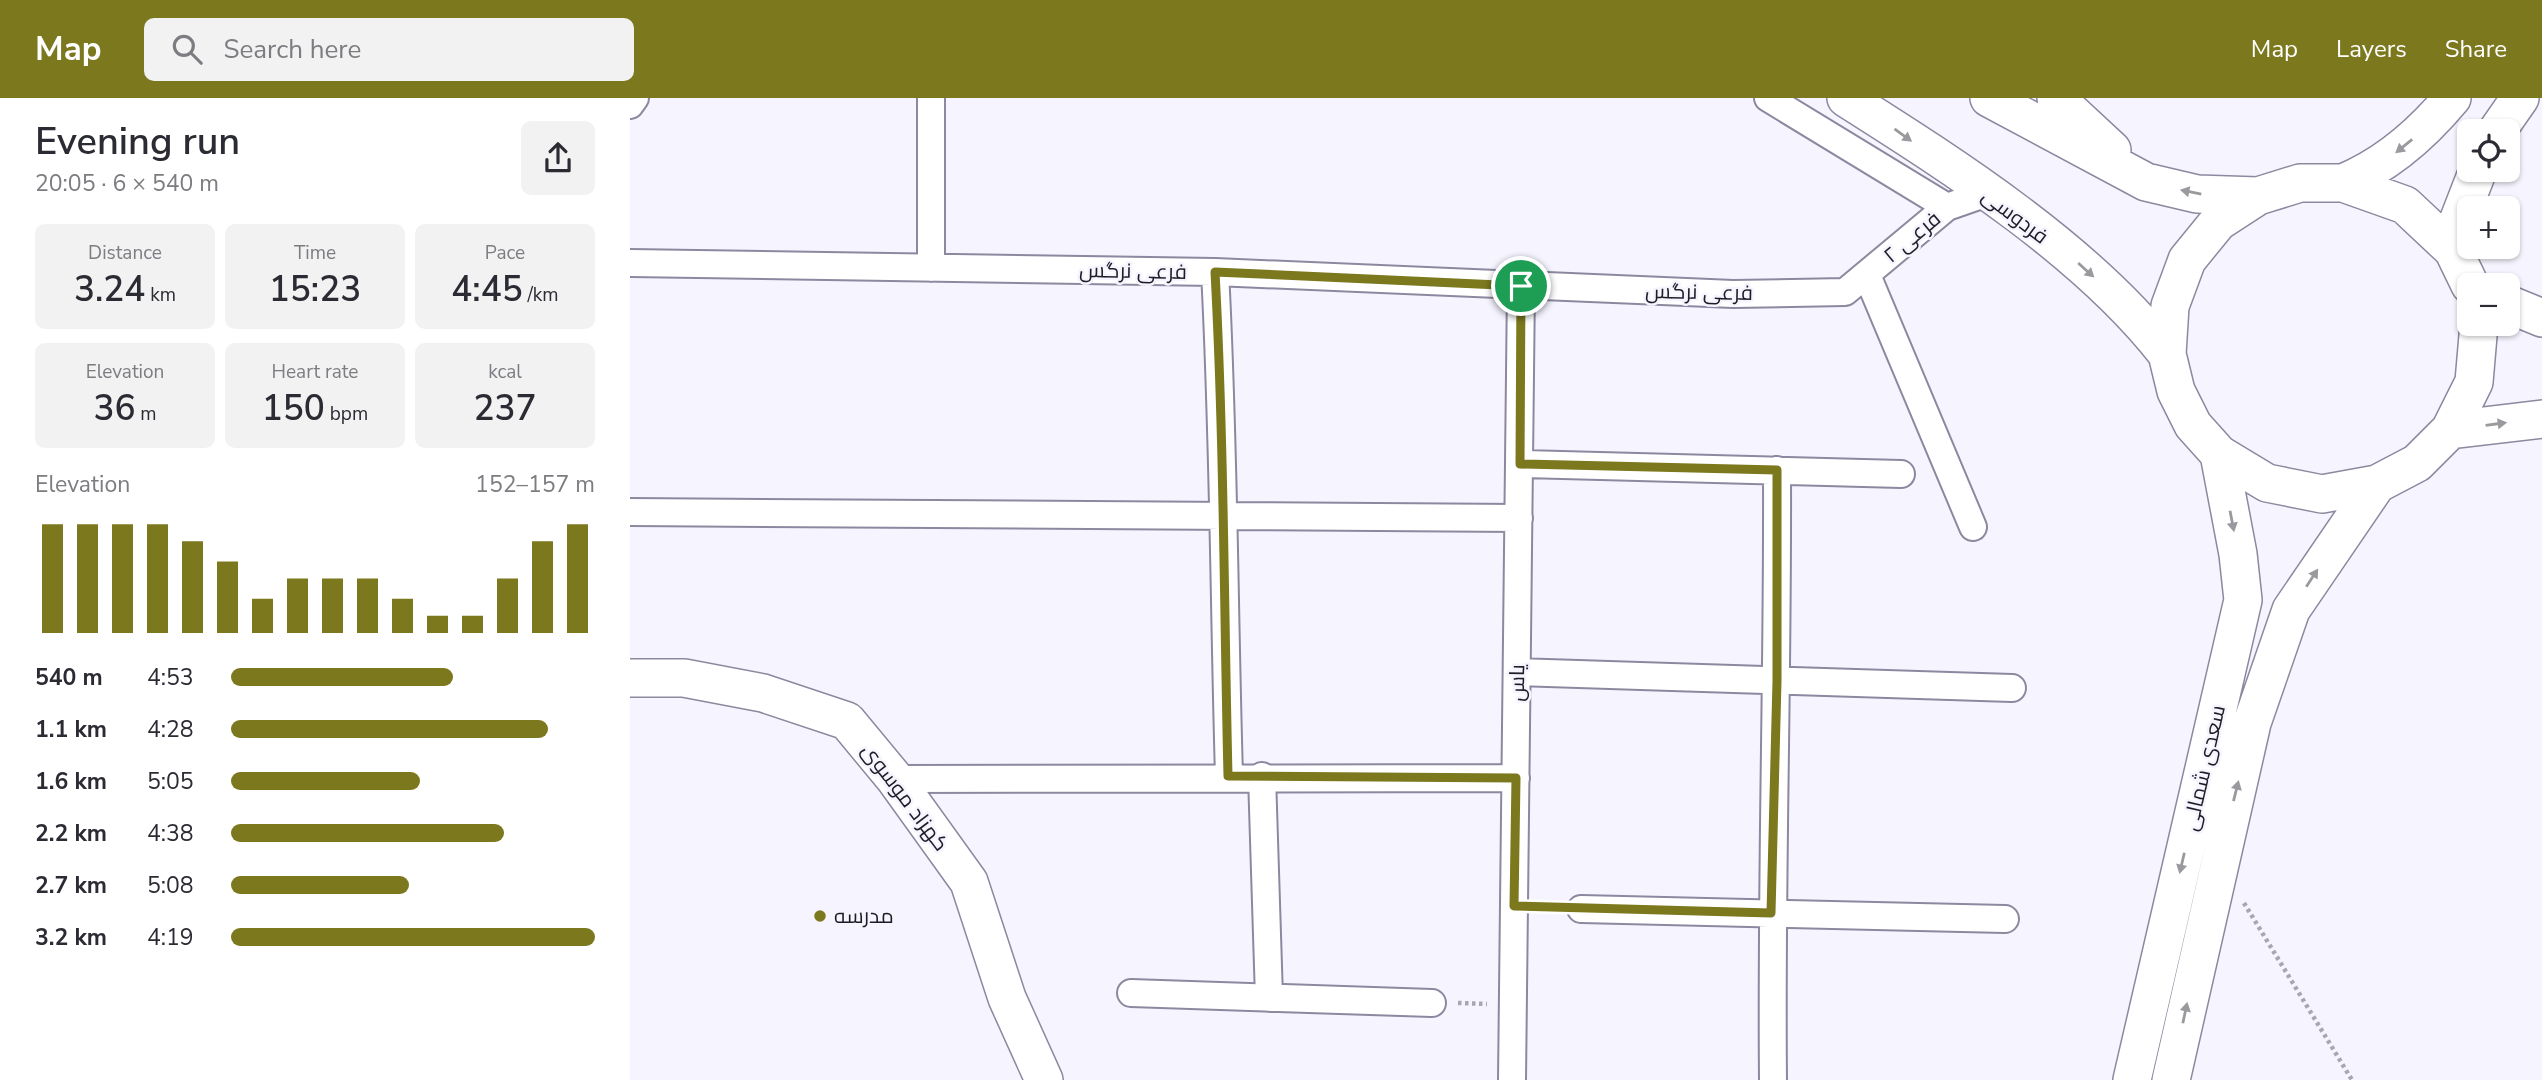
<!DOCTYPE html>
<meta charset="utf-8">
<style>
:root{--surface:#fff;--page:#f2f2f3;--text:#2b2b33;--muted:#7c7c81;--accent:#7b781e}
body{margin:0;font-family:"Nunito Sans",Cairo,sans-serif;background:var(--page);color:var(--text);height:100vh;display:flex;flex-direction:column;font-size:26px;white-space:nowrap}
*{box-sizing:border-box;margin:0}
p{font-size:23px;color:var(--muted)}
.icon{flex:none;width:38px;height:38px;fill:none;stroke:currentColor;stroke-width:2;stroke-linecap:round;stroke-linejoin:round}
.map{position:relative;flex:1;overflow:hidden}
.side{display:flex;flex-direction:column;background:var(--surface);width:630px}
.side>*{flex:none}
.buttons{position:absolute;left:1827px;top:21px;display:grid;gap:14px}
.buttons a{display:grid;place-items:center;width:63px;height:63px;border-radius:10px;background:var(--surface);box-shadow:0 2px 5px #0004;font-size:35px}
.pin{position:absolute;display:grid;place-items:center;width:60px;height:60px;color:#fff;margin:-30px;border:4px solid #fff;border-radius:50%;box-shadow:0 2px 7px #0007}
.round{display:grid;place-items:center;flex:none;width:74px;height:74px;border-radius:10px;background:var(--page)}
.summary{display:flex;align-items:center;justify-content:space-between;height:119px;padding:0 35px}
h1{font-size:38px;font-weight:600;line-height:52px}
.figures{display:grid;grid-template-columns:repeat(3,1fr);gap:10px;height:119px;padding:7px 35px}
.figures div{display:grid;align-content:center;border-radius:10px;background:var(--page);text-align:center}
.figures b{font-size:35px;font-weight:600}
.figures small{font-size:19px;font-weight:400}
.figures p{font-size:19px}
.chart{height:196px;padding:14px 35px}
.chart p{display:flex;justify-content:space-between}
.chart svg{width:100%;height:126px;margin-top:7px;stroke:var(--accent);stroke-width:6}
ul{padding:0 35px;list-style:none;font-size:23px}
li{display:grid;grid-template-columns:112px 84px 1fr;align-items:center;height:52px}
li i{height:18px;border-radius:9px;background:var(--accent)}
header{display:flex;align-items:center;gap:42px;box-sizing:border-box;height:98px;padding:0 35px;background:var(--accent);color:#fff}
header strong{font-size:33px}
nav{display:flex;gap:38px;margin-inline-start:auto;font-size:24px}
.search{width:490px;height:63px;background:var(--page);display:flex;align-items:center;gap:18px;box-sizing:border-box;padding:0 24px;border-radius:10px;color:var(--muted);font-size:26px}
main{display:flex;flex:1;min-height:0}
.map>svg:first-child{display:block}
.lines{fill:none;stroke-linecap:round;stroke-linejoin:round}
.street-casing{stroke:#8c889f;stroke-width:30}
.secondary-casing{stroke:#8c889f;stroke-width:40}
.path{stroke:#a8a7b1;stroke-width:4.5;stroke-dasharray:3.5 3.5;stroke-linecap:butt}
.street{stroke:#fff;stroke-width:26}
.secondary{stroke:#fff;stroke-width:37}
.oneway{fill:#9a999d}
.route-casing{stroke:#fff;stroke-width:14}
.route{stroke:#7b781e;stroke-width:9}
.poi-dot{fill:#7b781e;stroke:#f6f5ff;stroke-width:2.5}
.labels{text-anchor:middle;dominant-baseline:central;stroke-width:5;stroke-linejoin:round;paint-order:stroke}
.street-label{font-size:21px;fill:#1e1c25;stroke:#f6f5ff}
.poi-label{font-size:21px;fill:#1e1c25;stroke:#f6f5ff;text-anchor:start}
</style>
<header>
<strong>Map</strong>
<div class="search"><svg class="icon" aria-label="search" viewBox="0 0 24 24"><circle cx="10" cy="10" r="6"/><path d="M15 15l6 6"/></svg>Search here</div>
<nav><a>Map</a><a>Layers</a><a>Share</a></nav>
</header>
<main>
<section class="side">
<div class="summary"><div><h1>Evening run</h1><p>20:05 · 6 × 540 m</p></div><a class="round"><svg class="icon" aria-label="share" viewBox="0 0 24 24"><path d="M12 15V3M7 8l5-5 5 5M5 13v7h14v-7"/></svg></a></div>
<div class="figures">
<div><p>Distance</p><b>3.24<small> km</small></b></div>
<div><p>Time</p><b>15:23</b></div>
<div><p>Pace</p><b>4:45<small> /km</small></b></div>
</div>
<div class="figures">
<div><p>Elevation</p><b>36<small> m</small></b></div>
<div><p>Heart rate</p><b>150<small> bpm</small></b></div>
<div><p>kcal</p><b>237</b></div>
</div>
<div class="chart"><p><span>Elevation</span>152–157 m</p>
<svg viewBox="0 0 160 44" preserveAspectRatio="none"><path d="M5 44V6M15 44V6M25 44V6M35 44V6M45 44V12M55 44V19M65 44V32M75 44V25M85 44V25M95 44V25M105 44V32M115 44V38M125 44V38M135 44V25M145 44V12M155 44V6"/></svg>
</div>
<ul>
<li><b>540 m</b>4:53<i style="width:61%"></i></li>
<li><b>1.1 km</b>4:28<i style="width:87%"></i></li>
<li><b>1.6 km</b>5:05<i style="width:52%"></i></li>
<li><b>2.2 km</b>4:38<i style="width:75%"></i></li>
<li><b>2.7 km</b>5:08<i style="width:49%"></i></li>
<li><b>3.2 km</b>4:19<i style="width:100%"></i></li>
</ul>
</section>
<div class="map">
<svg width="1912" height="982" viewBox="0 0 1912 982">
<rect width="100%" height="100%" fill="#f6f5ff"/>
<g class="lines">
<g class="street-casing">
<path id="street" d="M1138,0L1317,109
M0,7L5,0
M0,165L585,174L1103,196L1215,194L1317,109L1357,95
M301,170V0
M585,174C594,342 594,510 599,678
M1237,177L1343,429
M890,366L1271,376
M0,414L889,420
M887,574L1382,590
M632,678L639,900
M265,681L886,680
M951,811L1375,821
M501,895L802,905
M882,982L891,188
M1143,982C1141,779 1148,576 1147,372"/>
</g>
<g class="secondary-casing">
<path id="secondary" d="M1216,0C1325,69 1458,154 1537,256
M1359,0L1516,84L1567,96L1628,98
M1426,0L1482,52
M1867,33L1890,0
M1713,85C1757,67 1792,36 1822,0
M1823,152L1827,126L1848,72
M1840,187L1823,152L1775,107L1713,85H1670L1628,98L1588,124L1557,162L1540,208L1537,256L1546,293L1563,327L1589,356L1637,385L1692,396L1747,386L1787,365L1820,332L1844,284L1849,226
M1878,206L1912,220
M1820,332L1912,321
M0,580H54L133,595L217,623L265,681L339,784L377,900L414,982
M1502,982L1613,502L1608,456L1589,356
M1541,982L1622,625L1661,512L1747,386"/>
</g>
<path class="path" d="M1614,805L1722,982
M828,905L857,906"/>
<use href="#street" class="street"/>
<use href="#secondary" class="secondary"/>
</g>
<defs><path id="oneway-solid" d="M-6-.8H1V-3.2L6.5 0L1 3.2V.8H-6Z" transform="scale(1.75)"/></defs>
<g class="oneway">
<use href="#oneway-solid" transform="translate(1273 37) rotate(36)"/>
<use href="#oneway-solid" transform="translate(1774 48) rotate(141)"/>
<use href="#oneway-solid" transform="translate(1561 94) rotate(-169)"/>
<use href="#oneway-solid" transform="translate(1456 172) rotate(42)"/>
<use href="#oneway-solid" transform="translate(1866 326) rotate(-8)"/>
<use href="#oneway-solid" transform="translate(1602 423) rotate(79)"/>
<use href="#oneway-solid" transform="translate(1682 480) rotate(-57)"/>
<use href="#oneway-solid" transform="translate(1606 693) rotate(-76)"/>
<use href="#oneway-solid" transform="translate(1552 765) rotate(103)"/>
<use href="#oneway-solid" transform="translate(1555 915) rotate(-78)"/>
</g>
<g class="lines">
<g class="route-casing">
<path id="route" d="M585,174L891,188L890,366L1147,372V583L1141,815L884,808L886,680L598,678C594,510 594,342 585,174Z"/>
</g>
<use href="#route" class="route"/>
</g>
<circle class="poi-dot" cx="190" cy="818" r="7"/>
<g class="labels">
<g class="street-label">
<text transform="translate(1385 118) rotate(37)">فردوسی</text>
<text transform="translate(1282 139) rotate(-40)">فرعی ۲</text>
<text transform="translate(503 173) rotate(1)">فرعی نرگس</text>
<text transform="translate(1069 194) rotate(1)">فرعی نرگس</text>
<text transform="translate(887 585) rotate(-89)">یاس</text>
<text transform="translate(1574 670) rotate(-77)">سعدی شمالی</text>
<text transform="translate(275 699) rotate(53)">کهزاد موسوی</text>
</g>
<g class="poi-label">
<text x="204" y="818">مدرسه</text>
</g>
</g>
</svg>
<div class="buttons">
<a><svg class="icon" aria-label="locate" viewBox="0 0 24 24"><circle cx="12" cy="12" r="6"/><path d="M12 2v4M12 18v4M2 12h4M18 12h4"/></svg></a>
<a>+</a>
<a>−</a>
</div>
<div class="pin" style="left:891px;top:188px;background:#1e9e55"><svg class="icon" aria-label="arrive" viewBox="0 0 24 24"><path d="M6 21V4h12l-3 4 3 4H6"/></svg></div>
</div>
</main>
